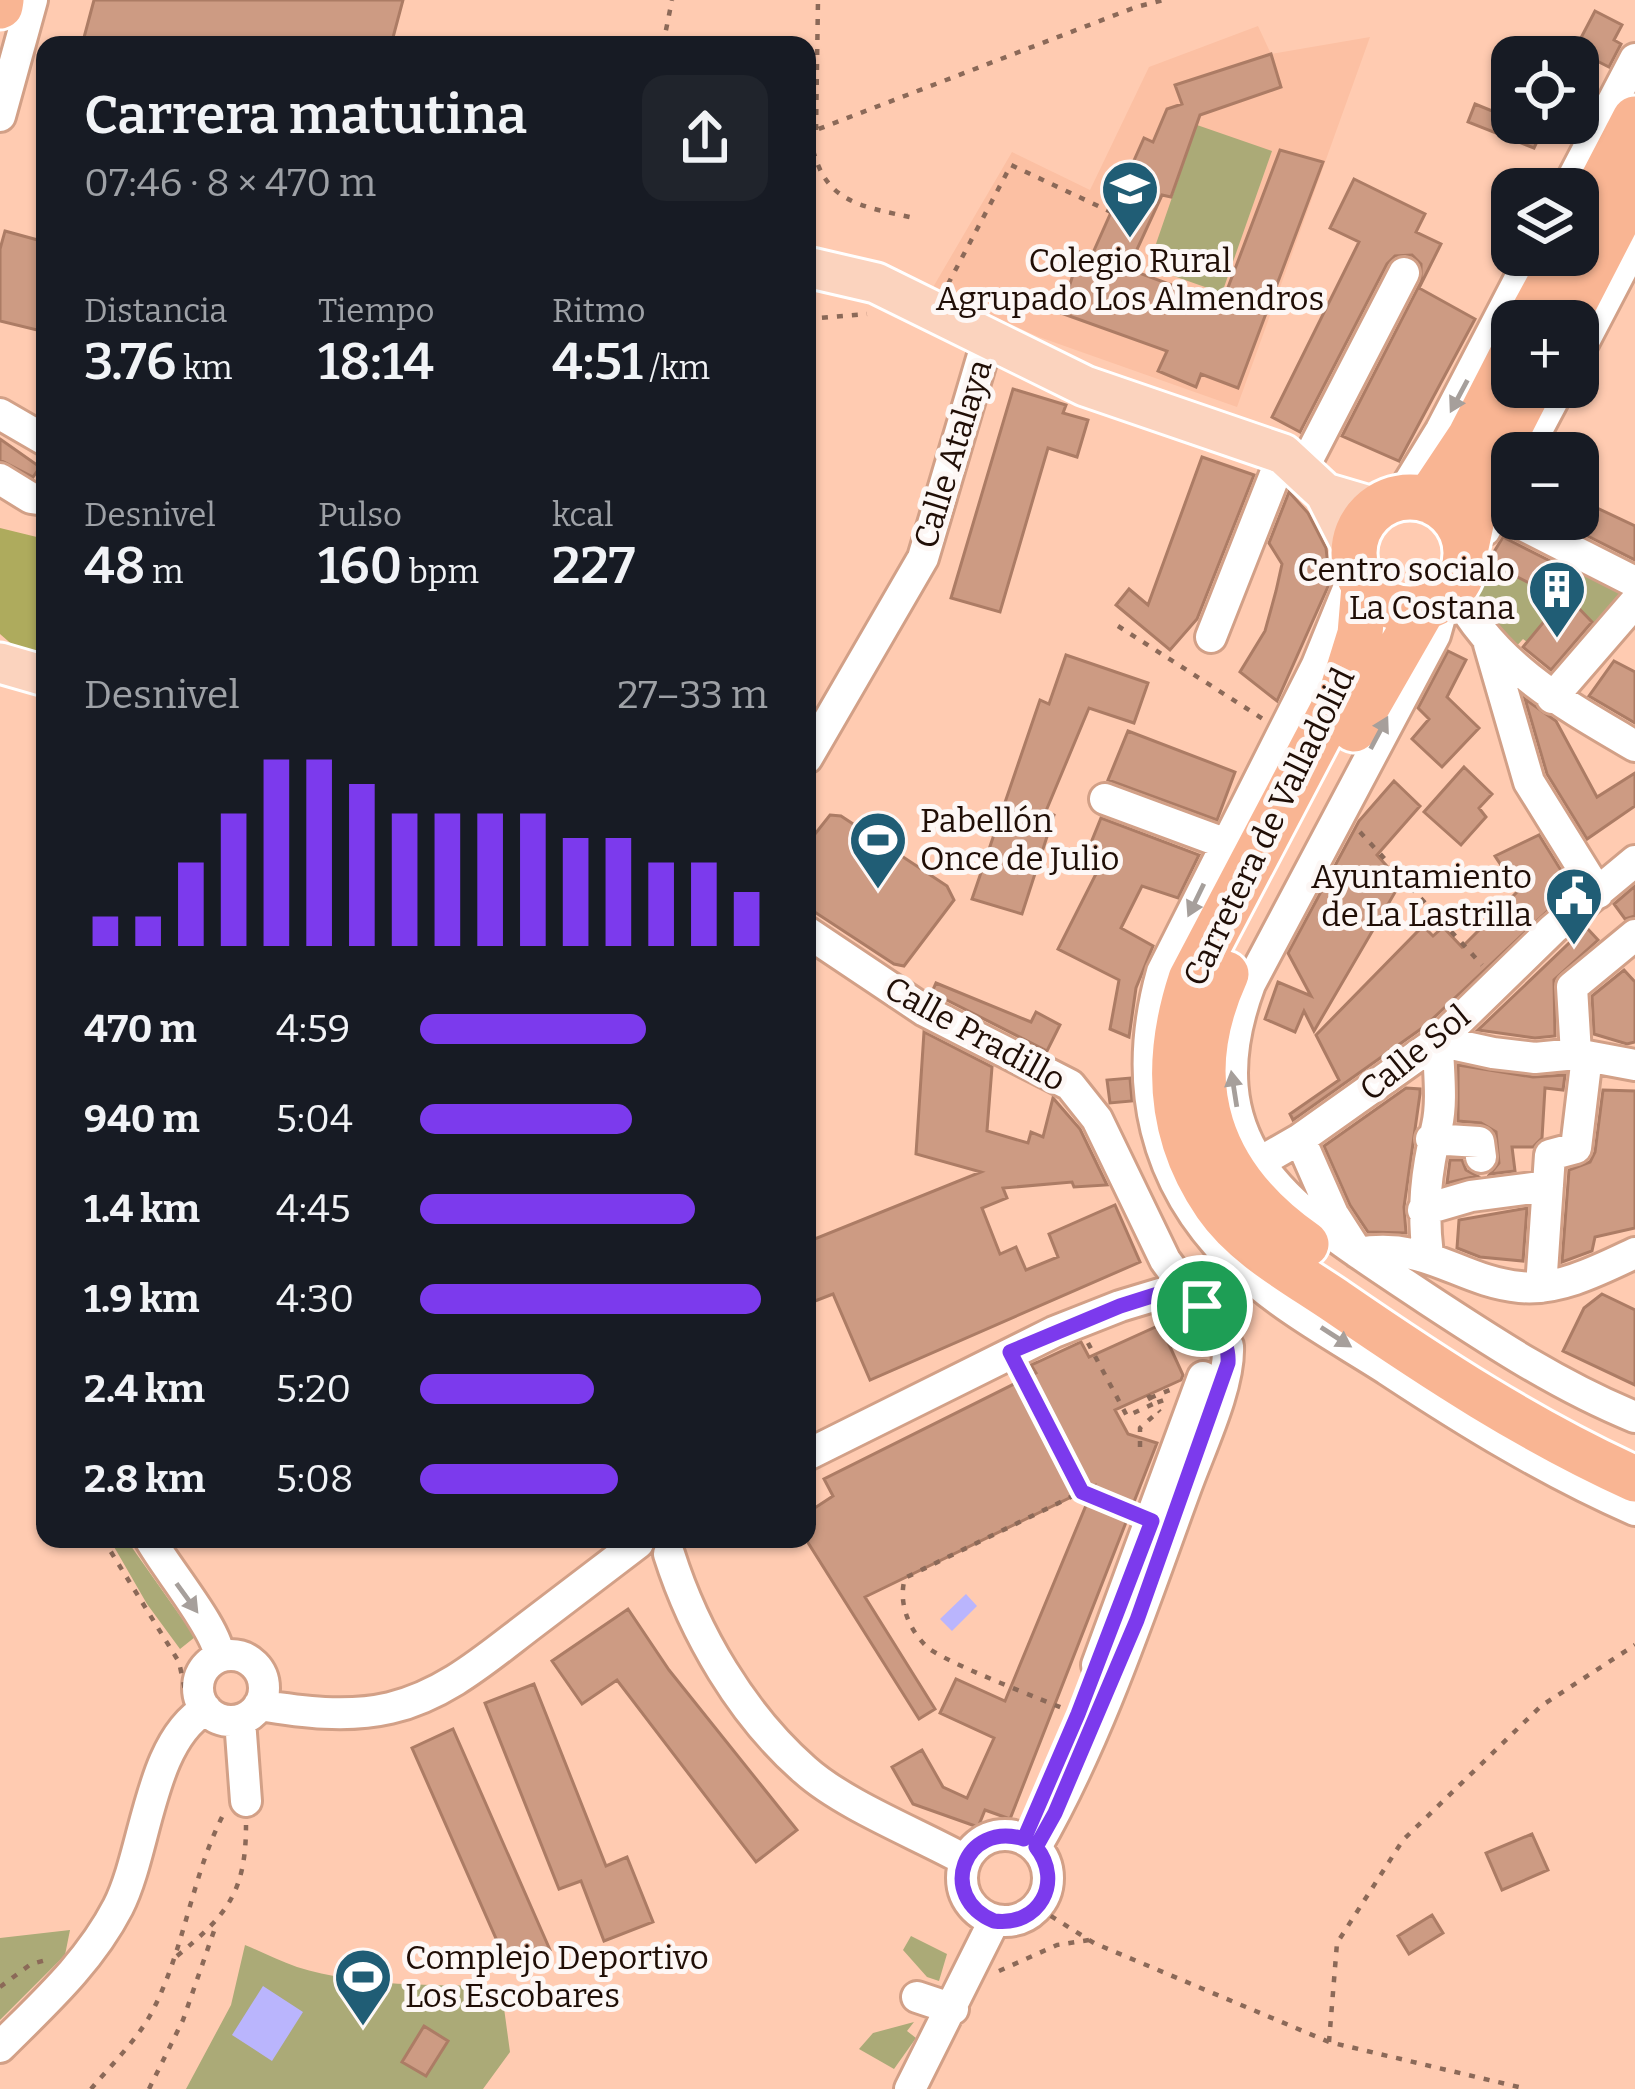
<!DOCTYPE html>
<html lang="es">
<meta charset="utf-8">
<style>
:root{--surface:#171b24;--page:#20242c;--text:#f1f3f6;--muted:#9ea1a6;--accent:#7c3aed}
body{margin:0;font-family:Bitter,serif;background:var(--page);color:var(--text);height:100vh;display:flex;flex-direction:column;font-size:45px;white-space:nowrap}
*{box-sizing:border-box;margin:0}
p{font-size:39px;color:var(--muted)}
.icon{flex:none;width:66px;height:66px;fill:none;stroke:currentColor;stroke-width:2;stroke-linecap:round;stroke-linejoin:round}
.map{position:relative;flex:1;overflow:hidden}
.panel{position:absolute;left:36px;top:36px;width:780px;height:1512px;display:flex;flex-direction:column;background:var(--surface);border-radius:24px;box-shadow:0 3px 9px #0004}
.panel>*{flex:none}
.tools{position:absolute;left:1491px;top:36px;display:grid;gap:24px}
.tools a{display:grid;place-items:center;width:108px;height:108px;border-radius:24px;background:var(--surface);box-shadow:0 3px 9px #0004;font-size:60px}
.pin{position:absolute;display:grid;place-items:center;width:102px;height:102px;color:#fff;margin:-51px;border:6px solid #fff;border-radius:50%;box-shadow:0 3px 12px #0007}
.round{display:grid;place-items:center;flex:none;width:126px;height:126px;border-radius:24px;background:var(--page)}
.overview{display:flex;align-items:center;justify-content:space-between;height:204px;padding:0 48px}
h1{font-size:54px;font-weight:600;line-height:90px}
.metrics{display:grid;grid-template-columns:repeat(3,1fr);gap:18px;height:204px;padding:12px 48px}
.metrics div{display:grid;align-content:center}
.metrics b{font-size:51px;font-weight:600}
.metrics small{font-size:33px;font-weight:400}
.metrics p{font-size:33px}
.chart{height:336px;padding:24px 48px}
.chart p{display:flex;justify-content:space-between}
.chart svg{width:100%;height:216px;margin-top:12px;stroke:var(--accent);stroke-width:6}
ul{padding:0 48px;list-style:none;font-size:39px}
li{display:grid;grid-template-columns:192px 144px 1fr;align-items:center;height:90px}
li i{height:30px;border-radius:15px;background:var(--accent)}
.map>svg:first-child{display:block}
.built{fill:#fcc0a3}
.green{fill:#abaa77}
.forest{fill:#aeab5d}
.water{fill:#bab5fd}
.building{fill:#cd9b83;stroke:#ac7c65;stroke-width:3}
.lines{fill:none;stroke-linecap:round;stroke-linejoin:round}
.minor-casing{stroke:#d2a087;stroke-width:36}
.major-casing{stroke:#fff;stroke-width:45}
.highway-casing{stroke:#fff;stroke-width:51}
.path{stroke:#8b6958;stroke-width:4.5;stroke-dasharray:6 9;stroke-linecap:butt}
.minor{stroke:#fff;stroke-width:30}
.major{stroke:#fbd3be;stroke-width:39}
.highway{stroke:#f9b593;stroke-width:45}
.oneway{fill:#a69f9b}
.route-casing{stroke:#fff;stroke-width:24}
.route{stroke:#7c3aed;stroke-width:15}
.labels{text-anchor:middle;dominant-baseline:central;stroke-width:10;stroke-linejoin:round;paint-order:stroke}
.poi-label{font-size:33px;fill:#200e06;stroke:#fdf7f5;text-anchor:end}
.street-label{font-size:33px;fill:#200e06;stroke:#fdf7f5}
</style>
<div class="map">
<svg width="1635" height="2089" viewBox="0 0 1635 2089">
<rect width="100%" height="100%" fill="#ffcbb1"/>
<path class="built" d="M1258,26L1271,54L1370,37L1237,407L1039,337L932,289L1012,152L1090,190L1149,67Z"/>
<path class="green" d="M1197,125L1272,151L1222,293L1148,267Z
M1560,551L1626,592L1596,626L1566,596L1527,642L1523,639L1513,650L1476,592L1488,562L1541,588Z
M126,1539L195,1637L180,1649L147,1604L113,1545Z
M70,1930L65,1955L0,2020V1938Z
M911,1936L947,1954L939,1981L927,1977L903,1950Z
M245,1945C262,1952 279,1961 297,1967C361,1987 434,1985 501,1986L510,2052L483,2089H186L231,2005Z
M914,2022L907,2031L916,2038L894,2069L859,2049L873,2033Z"/>
<path class="forest" d="M0,528L45,539V655L23,654L0,634Z"/>
<path class="water" d="M966,1594L977,1606L952,1631L940,1619Z
M263,1986L303,2012L272,2061L232,2035Z"/>
<path class="building" d="M94,0H403L391,45H82Z
M1595,11L1622,25L1614,40L1621,44L1609,67L1589,57H1571Z
M1271,54L1281,87L1200,115L1171,197L1162,195L1128,269L1196,294L1197,290L1224,298L1280,150L1323,162L1238,388L1201,374L1196,387L1158,371L1167,351L1061,313L1080,252L1092,255L1144,138L1153,142L1167,109L1182,104L1175,85Z
M1475,104L1512,119V123L1542,131L1534,148L1468,122Z
M1354,179L1425,214L1416,232L1441,244L1419,288L1475,319L1399,461L1342,436L1421,282V264L1412,255L1395,256L1387,264L1300,432L1272,417L1359,242L1330,228Z
M5,231L45,242V299L37,330L0,321V249Z
M1013,389L1066,405L1063,413L1088,420L1077,457L1048,448L1000,612L951,598Z
M0,439L40,467L33,477L0,460Z
M1202,457L1254,475L1197,619L1170,650L1116,605L1129,589L1148,605Z
M1289,492L1308,513L1326,548L1330,582L1277,701L1240,672L1265,631L1276,591L1282,564L1269,543Z
M1578,499L1635,526V560L1554,519H1578Z
M1503,537L1554,563L1541,589L1488,562Z
M1566,595L1592,622L1551,670L1523,647Z
M1448,651L1466,660L1447,697L1479,728L1442,767L1412,739L1429,719L1418,708Z
M1066,655L1148,683L1134,723L1089,708L1046,811L1054,815L1022,914L972,899L1040,700L1049,704Z
M1614,661L1635,672V723L1589,696Z
M1525,699L1556,721L1597,797L1635,773V806L1587,839L1547,774Z
M1128,731L1235,772L1217,820L1108,780Z
M1464,767L1492,794L1479,808L1486,817L1461,845L1424,812Z
M1394,781L1420,806L1377,855L1401,882L1314,1031L1304,1011L1295,1032L1265,1019L1278,982L1311,996L1288,953L1359,821Z
M830,815L841,816L947,886L954,900L904,966L894,964L807,907V844Z
M1101,818L1199,855L1178,898L1142,886L1121,928L1153,946L1136,988L1129,1037L1110,1029L1119,980L1058,949L1098,870L1082,865Z
M1539,835L1572,888L1425,1026L1293,1120L1290,1114L1339,1080L1316,1035L1423,926L1433,936L1443,927L1462,947L1518,891L1495,856Z
M1635,886V916L1625,919L1614,904Z
M1586,927L1598,940L1554,980L1555,1036L1535,1038L1478,1030Z
M1624,970L1635,982V1042L1627,1044L1594,1034L1592,996Z
M936,983L1031,1022L1036,1012L1060,1025L1047,1051L935,994L932,992Z
M924,1032L992,1067L987,1131L1028,1143L1031,1132L1043,1137L1053,1098L1080,1129L1107,1185L1074,1187L1072,1182L1003,1188L1007,1198L982,1208L1000,1254L1016,1247L1026,1270L1058,1257L1049,1234L1115,1205L1140,1262L870,1380L833,1294L815,1301L807,1281V1242L981,1172L916,1154Z
M1458,1065L1533,1077L1565,1075L1563,1090L1545,1088L1542,1138L1533,1147H1512L1515,1171L1490,1174L1499,1163L1496,1132L1481,1123L1458,1121Z
M1130,1078L1132,1101L1110,1103L1107,1080Z
M1406,1088L1420,1089V1094L1404,1207L1406,1233L1368,1232L1350,1205L1324,1146Z
M1603,1090L1635,1091V1228L1595,1237L1592,1251L1562,1262L1569,1170L1590,1162L1595,1152Z
M1450,1160H1462L1466,1170L1477,1176L1447,1183Z
M1527,1208L1523,1261L1480,1257L1457,1248L1459,1220Z
M1602,1294L1635,1310V1385L1563,1351L1584,1308Z
M1160,1325L1183,1375L1181,1380L1115,1410L1128,1434L1157,1443L1010,1819L985,1810L978,1827L913,1804L892,1767L922,1750L943,1787L967,1798L994,1738L940,1713L956,1679L1005,1701L1094,1486L865,1597L935,1709L919,1719L807,1541V1513L833,1496L824,1479L1036,1373L1031,1365L1038,1362L1081,1342L1089,1357Z
M628,1609L669,1670L797,1830L756,1862L617,1680L582,1704L552,1661Z
M534,1684L606,1866L627,1857L653,1922L604,1941L581,1881L559,1889L485,1703Z
M453,1729L550,1950L509,1968L412,1748Z
M1532,1834L1548,1870L1502,1890L1486,1853Z
M1432,1915L1443,1933L1409,1954L1398,1936Z
M424,2026L448,2041L426,2076L402,2062Z"/>
<g class="lines">
<g class="minor-casing">
<path id="minor" d="M0,116L32,0
M1567,189L1635,59
M1578,353L1635,244
M0,414L45,440
M1525,453L1560,387
M1303,469L1404,273
M0,479L31,498L45,500
M1400,497L1441,430L1532,255
M1495,511L1635,582
M1485,530L1512,479
M1352,579L1317,665L1162,972C1131,1083 1153,1184 1237,1265C1280,1307 1338,1338 1388,1370C1467,1422 1548,1472 1635,1510
M1454,589C1493,665 1563,704 1635,746
M1446,596L1435,635L1250,984C1186,1156 1304,1216 1427,1299C1494,1343 1561,1387 1635,1417
M1211,637L1283,454
M1489,644L1529,782L1598,893
M1552,698L1635,602
M807,758L923,558L989,335
M1105,799L1224,843
M807,932L925,1011L1070,1085L1097,1119L1165,1260L1228,1346C1230,1386 1200,1448 1186,1487C1143,1604 1098,1740 1036,1847
M1576,1054L1572,987L1635,935
M1300,1139L1333,1214L1358,1253C1427,1241 1459,1281 1520,1287C1559,1291 1601,1269 1635,1253
M1431,1139L1479,1142L1481,1157
M1260,1162L1300,1139L1438,1041L1553,929L1635,861
M1423,1210L1471,1196L1548,1186
M1428,1256C1422,1207 1426,1173 1437,1126C1443,1100 1438,1067 1438,1041L1493,1053L1535,1058L1576,1054L1635,1065
M1541,1287L1550,1155L1576,1148L1587,1056
M807,1455L1054,1332L1120,1306L1183,1287
M150,1539C165,1567 220,1632 219,1657
M669,1554C694,1633 742,1715 805,1770C844,1805 918,1834 965,1860
M198 1688a33 33 0 1 1 66 0a33 33 0 1 1-66 0Z
M1097,1665L1203,1377
M259,1705C302,1712 347,1718 390,1708C446,1695 488,1657 533,1623C568,1596 603,1570 638,1543
M240,1720L246,1801
M962 1878a43 43 0 1 1 86 0a43 43 0 1 1-86 0Z
M917,1997L953,2009
M0,2047C44,2003 89,1963 118,1907C147,1850 149,1742 206,1709
M910,2089L994,1921"/>
</g>
<g class="major-casing">
<path id="major" d="M807,267L876,283L1085,386L1283,454L1325,493L1353,548
M1325,493L1376,508
M0,663L45,676"/>
</g>
<g class="highway-casing">
<path id="highway" d="M0,6L1,0
M1584,217L1635,119
M1529,321L1563,258
M1565,321L1635,185
M1354 553a56 56 0 1 1 112 0a56 56 0 1 1-112 0Z
M1428,500L1470,437L1512,355
M1466,547L1479,487L1530,387
M1364,586L1360,634L1342,692L1191,979C1165,1058 1167,1134 1216,1205C1245,1247 1296,1274 1337,1302C1433,1368 1529,1431 1635,1479
M1354,729L1424,607
M1226,974C1176,1084 1210,1177 1306,1244"/>
</g>
<path class="path" d="M663,45L672,0
M816,130L818,0
M810,136C822,205 859,205 918,219
M807,138L816,130L1136,7L1164,0
M948,284L1011,165L1111,212
M807,319L867,314
M1118,626L1263,719
M1360,832L1482,965
M1088,1343L1127,1416L1153,1404L1160,1412
M1019,1375L1081,1492
M1148,1395L1153,1404L1167,1399
M1150,1398L1172,1389
M1140,1447V1428L1159,1411
M103,1539L179,1662L185,1690
M1074,1713C1047,1701 942,1662 926,1646C908,1628 898,1602 905,1578L1081,1492L1124,1510
M1038,1908L1094,1943L1329,2042L1527,2089
M177,1956C227,1915 246,1892 246,1825
M999,1971L1057,1945L1089,1940
M0,1987L31,1964L46,1960
M1329,2042L1337,1943L1403,1840L1541,1706L1635,1645
M91,2089C112,2064 140,2037 154,2008C185,1946 192,1876 223,1815
M149,2089L183,2020L215,1928"/>
<use href="#minor" class="minor"/>
<use href="#major" class="major"/>
<use href="#highway" class="highway"/>
</g>
<defs><path id="oneway-solid" d="M-6-.8H1V-3.2L6.5 0L1 3.2V.8H-6Z" transform="scale(3)"/></defs>
<g class="oneway">
<use href="#oneway-solid" transform="translate(1459 396) rotate(118)"/>
<use href="#oneway-solid" transform="translate(1379 733) rotate(-62)"/>
<use href="#oneway-solid" transform="translate(1196 900) rotate(116)"/>
<use href="#oneway-solid" transform="translate(1234 1089) rotate(-99)"/>
<use href="#oneway-solid" transform="translate(1336 1337) rotate(33)"/>
<use href="#oneway-solid" transform="translate(187 1598) rotate(54)"/>
</g>
<g class="lines">
<g class="route-casing">
<path id="route" d="M1177,1288C1203,1295 1230,1336 1228,1363L1137,1620L1055,1813L1036,1847C1064,1882 1039,1927 994,1921C936,1897 964,1820 1024,1839L1078,1714L1152,1521L1082,1492L1010,1352L1120,1306Z"/>
</g>
<use href="#route" class="route"/>
</g>
<defs>
<g id="school-pin" transform="scale(3)"><path d="M0 17L-7.5 6A9.5 9.5 0 1 1 7.5 6Z" fill="#205d75" stroke="#fdf7f5"/><path d="M0-5L7-2L0 1L-7-2ZM-4 1L0 2.5L4 1V4Q0 6-4 4Z" fill="#fff"/></g>
<g id="building-pin" transform="scale(3)"><path d="M0 17L-7.5 6A9.5 9.5 0 1 1 7.5 6Z" fill="#205d75" stroke="#fdf7f5"/><path d="M-4-6H4V6H1V3H-1V6H-4ZM-2.5-4.3h1.7v1.8h-1.7ZM.8-4.3h1.7v1.8H.8ZM-2.5-1h1.7V.8h-1.7ZM.8-1h1.7V.8H.8Z" fill="#fff"/></g>
<g id="stadium-pin" transform="scale(3)"><path d="M0 17L-7.5 6A9.5 9.5 0 1 1 7.5 6Z" fill="#205d75" stroke="#fdf7f5"/><path d="M0-5a6.5 5 0 1 0 0 10a6.5 5 0 1 0 0-10ZM-3.5-1.8h7v3.6h-7Z" fill="#fff"/></g>
<g id="civic-pin" transform="scale(3)"><path d="M0 17L-7.5 6A9.5 9.5 0 1 1 7.5 6Z" fill="#205d75" stroke="#fdf7f5"/><path d="M-.6-6.5H3V-4.5H.6V-3L4-1V1h2V6H-6V1h2V-1L-.6-3ZM-1.2 2.5V6h2.4V2.5Z" fill="#fff"/></g>
</defs>
<g fill-rule="evenodd">
<use href="#school-pin" x="1130" y="189"/>
<use href="#building-pin" x="1557" y="589"/>
<use href="#stadium-pin" x="878" y="840"/>
<use href="#civic-pin" x="1574" y="896"/>
<use href="#stadium-pin" x="363" y="1977"/>
</g>
<g class="labels">
<g class="poi-label">
<text x="1130" y="261" text-anchor="middle">Colegio Rural<tspan x="1130" dy="38">Agrupado Los Almendros</tspan></text>
<text x="1515" y="570">Centro socialo<tspan x="1515" dy="38">La Costana</tspan></text>
<text x="920" y="821" text-anchor="start">Pabellón<tspan x="920" dy="38">Once de Julio</tspan></text>
<text x="1532" y="877">Ayuntamiento<tspan x="1532" dy="38">de La Lastrilla</tspan></text>
<text x="405" y="1958" text-anchor="start">Complejo Deportivo<tspan x="405" dy="38">Los Escobares</tspan></text>
</g>
<g class="street-label">
<text transform="translate(953 454) rotate(-73)">Calle Atalaya</text>
<text transform="translate(1269 827) rotate(-64)">Carretera de Valladolid</text>
<text transform="translate(975 1034) rotate(29)">Calle Pradillo</text>
<text transform="translate(1415 1053) rotate(-39)">Calle Sol</text>
</g>
</g>
</svg>
<div class="tools">
<a><svg class="icon" aria-label="locate" viewBox="0 0 24 24"><circle cx="12" cy="12" r="6"/><path d="M12 2v4M12 18v4M2 12h4M18 12h4"/></svg></a>
<a><svg class="icon" aria-label="layers" viewBox="0 0 24 24"><path d="M12 4l9 5-9 5-9-5zM3 14l9 5 9-5"/></svg></a>
<a>+</a>
<a>−</a>
</div>
<div class="pin" style="left:1202px;top:1306px;background:#1e9e55"><svg class="icon" aria-label="arrive" viewBox="0 0 24 24"><path d="M6 21V4h12l-3 4 3 4H6"/></svg></div>
<section class="panel">
<div class="overview"><div><h1>Carrera matutina</h1><p>07:46 · 8 × 470 m</p></div><a class="round"><svg class="icon" aria-label="share" viewBox="0 0 24 24"><path d="M12 15V3M7 8l5-5 5 5M5 13v7h14v-7"/></svg></a></div>
<div class="metrics">
<div><p>Distancia</p><b>3.76<small> km</small></b></div>
<div><p>Tiempo</p><b>18:14</b></div>
<div><p>Ritmo</p><b>4:51<small> /km</small></b></div>
</div>
<div class="metrics">
<div><p>Desnivel</p><b>48<small> m</small></b></div>
<div><p>Pulso</p><b>160<small> bpm</small></b></div>
<div><p>kcal</p><b>227</b></div>
</div>
<div class="chart"><p><span>Desnivel</span>27–33 m</p>
<svg viewBox="0 0 160 44" preserveAspectRatio="none"><path d="M5 44V38M15 44V38M25 44V27M35 44V17M45 44V6M55 44V6M65 44V11M75 44V17M85 44V17M95 44V17M105 44V17M115 44V22M125 44V22M135 44V27M145 44V27M155 44V33"/></svg>
</div>
<ul>
<li><b>470 m</b>4:59<i style="width:65%"></i></li>
<li><b>940 m</b>5:04<i style="width:61%"></i></li>
<li><b>1.4 km</b>4:45<i style="width:79%"></i></li>
<li><b>1.9 km</b>4:30<i style="width:98%"></i></li>
<li><b>2.4 km</b>5:20<i style="width:50%"></i></li>
<li><b>2.8 km</b>5:08<i style="width:57%"></i></li>
</ul>
</section>
</div>
